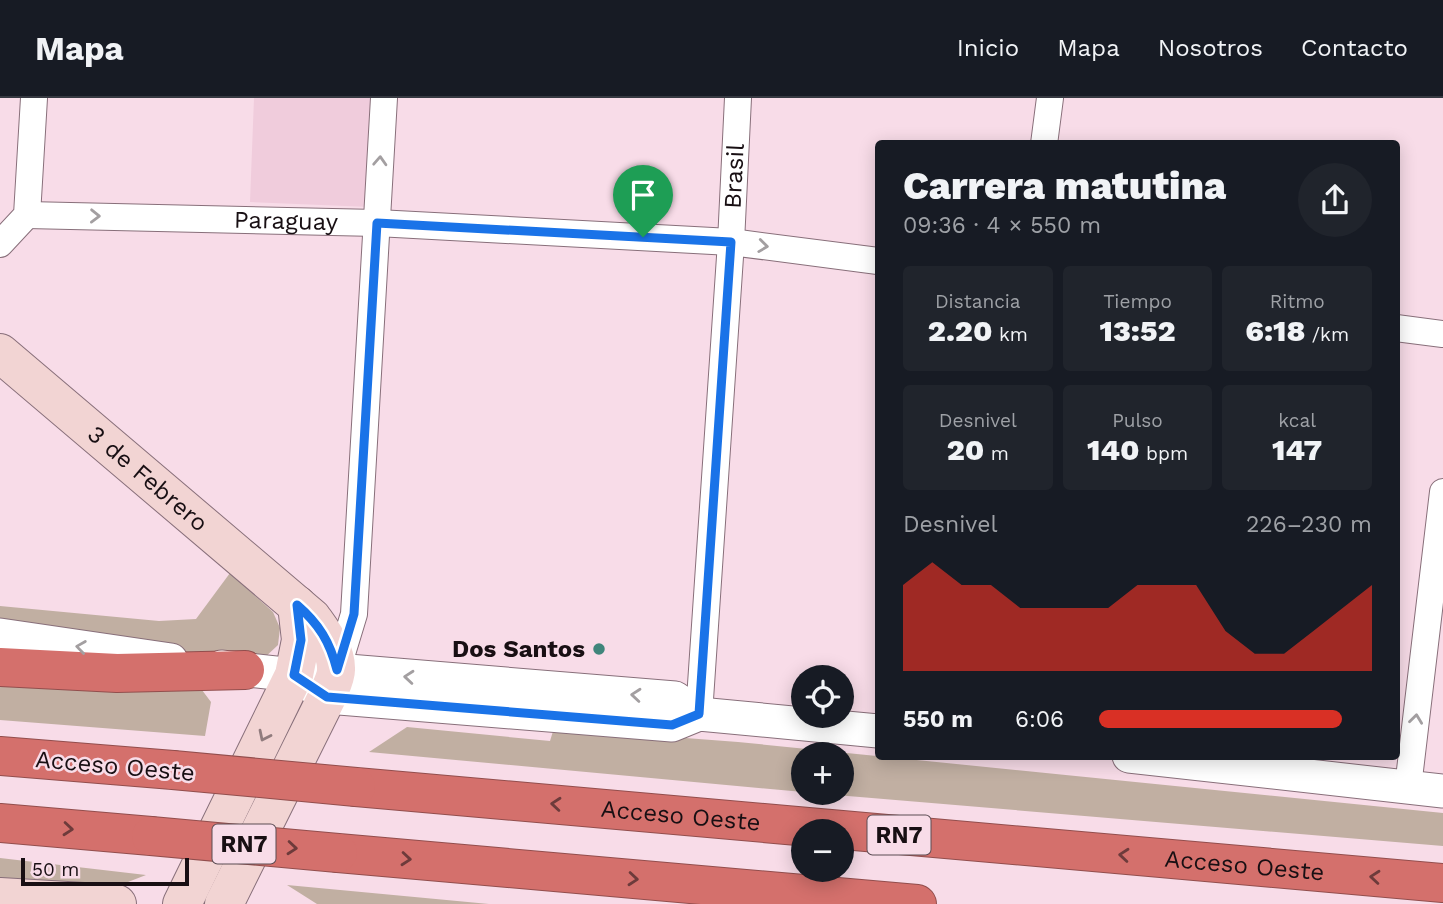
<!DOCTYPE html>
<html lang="es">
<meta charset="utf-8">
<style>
:root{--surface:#171b24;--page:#20242c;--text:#f1f3f6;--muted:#9ea1a6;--line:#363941;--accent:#d93025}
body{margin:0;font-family:"Work Sans",sans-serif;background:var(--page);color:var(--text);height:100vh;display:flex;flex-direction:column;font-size:26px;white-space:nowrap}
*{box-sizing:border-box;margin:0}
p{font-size:23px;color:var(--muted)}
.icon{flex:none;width:38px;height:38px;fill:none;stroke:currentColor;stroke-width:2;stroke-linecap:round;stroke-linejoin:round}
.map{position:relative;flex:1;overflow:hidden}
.drawer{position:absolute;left:875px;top:42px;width:525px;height:620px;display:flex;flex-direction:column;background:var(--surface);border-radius:7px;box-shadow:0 4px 18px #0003}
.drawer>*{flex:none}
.tools{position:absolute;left:791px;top:567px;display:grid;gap:14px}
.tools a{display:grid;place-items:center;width:63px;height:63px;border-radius:50%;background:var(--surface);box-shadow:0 4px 18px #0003;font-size:35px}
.scale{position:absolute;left:21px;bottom:18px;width:168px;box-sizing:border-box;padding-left:7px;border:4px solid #180f13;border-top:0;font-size:19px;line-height:24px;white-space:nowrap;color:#180f13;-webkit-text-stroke:5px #f8dce8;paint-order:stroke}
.pin{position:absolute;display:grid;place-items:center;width:60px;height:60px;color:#fff;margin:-72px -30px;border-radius:50% 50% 50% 0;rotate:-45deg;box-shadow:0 0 7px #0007}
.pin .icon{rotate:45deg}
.round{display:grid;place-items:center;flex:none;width:74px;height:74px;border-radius:37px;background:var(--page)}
.overview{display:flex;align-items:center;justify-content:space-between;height:119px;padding:0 28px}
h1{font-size:38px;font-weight:800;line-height:52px}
.stats{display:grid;grid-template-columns:repeat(3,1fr);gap:10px;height:119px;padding:7px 28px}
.stats div{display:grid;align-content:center;border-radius:7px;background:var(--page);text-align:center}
.stats b{font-size:30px;font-weight:800}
.stats small{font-size:19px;font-weight:400}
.stats p{font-size:19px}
.chart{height:196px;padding:14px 28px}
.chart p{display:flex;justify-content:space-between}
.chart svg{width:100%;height:126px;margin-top:7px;fill:var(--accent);opacity:.7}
ul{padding:0 28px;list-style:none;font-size:23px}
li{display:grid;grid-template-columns:112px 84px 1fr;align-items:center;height:52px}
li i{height:18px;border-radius:9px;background:var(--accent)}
header{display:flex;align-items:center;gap:42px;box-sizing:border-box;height:98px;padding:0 35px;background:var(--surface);border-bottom:2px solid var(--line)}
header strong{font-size:33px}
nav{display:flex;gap:38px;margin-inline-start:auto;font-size:24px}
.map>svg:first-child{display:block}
.built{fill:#f0ccdc}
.green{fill:#c1afa2}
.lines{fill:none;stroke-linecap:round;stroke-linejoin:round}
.minor-casing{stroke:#886f7a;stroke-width:28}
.tertiary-casing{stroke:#886f7a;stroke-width:35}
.secondary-casing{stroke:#886f7a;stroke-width:40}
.motorway-casing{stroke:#924e4d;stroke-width:40}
.minor{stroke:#fff;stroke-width:26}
.tertiary{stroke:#fff;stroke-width:33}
.secondary{stroke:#f2d4d3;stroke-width:38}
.motorway{stroke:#d4706c;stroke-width:38}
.motorway-bridge-casing{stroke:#924e4d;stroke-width:40;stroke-linecap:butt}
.motorway-bridge{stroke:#d4706c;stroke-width:38}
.oneway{stroke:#a39fa1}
.oneway2{stroke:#907b7d}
.oneway3{stroke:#6d3b3b}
.route-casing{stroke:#fff;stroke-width:14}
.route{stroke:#1a73e8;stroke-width:9}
.poi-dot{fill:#40857b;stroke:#f8dce8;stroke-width:2.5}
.labels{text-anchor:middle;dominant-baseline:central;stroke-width:5;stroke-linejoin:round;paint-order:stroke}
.shield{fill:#f8dce8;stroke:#5b4c53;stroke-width:2}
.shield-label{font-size:23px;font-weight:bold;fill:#180f13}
.street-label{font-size:24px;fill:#180f13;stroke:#f8dce8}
.poi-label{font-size:24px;font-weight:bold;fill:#180f13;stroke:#f8dce8;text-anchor:end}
</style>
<header>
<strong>Mapa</strong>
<nav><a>Inicio</a><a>Mapa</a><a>Nosotros</a><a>Contacto</a></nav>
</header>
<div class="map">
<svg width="1443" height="806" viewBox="0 0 1443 806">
<rect width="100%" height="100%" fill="#f8dce8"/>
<path class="built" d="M254,0H375L370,109L250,104Z"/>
<path class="green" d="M230,475L273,514L280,530L278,547L261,563L217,559L0,527V508L159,523L196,521Z
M0,578L202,592L211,604L205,638L0,622Z
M407,629L550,643L554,630L738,644L1443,715V748L812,695H842V656H803V694L369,654Z
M0,760L146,777L105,793L0,788Z
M287,787L489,806H317Z"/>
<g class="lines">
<g class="minor-casing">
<g id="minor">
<path d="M1044,46L1050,0"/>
<path id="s1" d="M27,117L377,125L731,144L878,163"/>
<path d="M0,146L27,117L34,0"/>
<path d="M1396,230L1443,236"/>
<path d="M337,572L354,516L384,0"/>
<path id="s2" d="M699,616L731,144L738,0"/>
<path d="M1408,689L1443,394"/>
</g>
</g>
<g class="tertiary-casing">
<path id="tertiary" d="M0,537L171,562
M221,569L294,577L336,572L675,600L699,616L878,633
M307,585L327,599L672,627L699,616
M1129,658L1443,693"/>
</g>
<g class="secondary-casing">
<g id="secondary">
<path id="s3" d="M0,255L312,520C322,534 337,553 336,572C336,580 330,591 327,599L224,806"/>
<path d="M0,799L117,806"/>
<path d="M182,806L294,577L301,542L297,507"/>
</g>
</g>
<g class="motorway-casing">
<g id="motorway">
<path d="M0,569L117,575L245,572"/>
<path d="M0,658L173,672"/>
<path id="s4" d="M356,689L1443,785"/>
<path d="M0,725L151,738"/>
<path d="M338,755L917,806"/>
</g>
</g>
<use href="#minor" class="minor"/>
<use href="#tertiary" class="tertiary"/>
<use href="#secondary" class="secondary"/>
<use href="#motorway" class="motorway"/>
<g class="motorway-bridge-casing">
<path id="motorway-bridge" d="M173,672L356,689
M151,738L338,755"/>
</g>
<use href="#motorway-bridge" class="motorway-bridge"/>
</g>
<defs><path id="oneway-chevron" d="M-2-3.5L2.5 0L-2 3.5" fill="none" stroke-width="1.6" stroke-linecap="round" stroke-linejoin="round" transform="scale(1.75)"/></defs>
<g class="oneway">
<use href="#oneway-chevron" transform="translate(380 63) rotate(-87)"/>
<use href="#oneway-chevron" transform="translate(95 118) rotate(1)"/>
<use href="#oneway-chevron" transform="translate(763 148) rotate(7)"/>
<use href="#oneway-chevron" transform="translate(81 549) rotate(-172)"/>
<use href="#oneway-chevron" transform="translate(409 579) rotate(-175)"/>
<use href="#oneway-chevron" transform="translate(636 597) rotate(-175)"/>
<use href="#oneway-chevron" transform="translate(1416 621) rotate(-83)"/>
</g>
<use class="oneway2" href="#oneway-chevron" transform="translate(264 638) rotate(116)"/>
<g class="oneway3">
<use href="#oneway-chevron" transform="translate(556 706) rotate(-175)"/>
<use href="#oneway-chevron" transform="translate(68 731) rotate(5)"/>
<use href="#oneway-chevron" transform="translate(292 750) rotate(5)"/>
<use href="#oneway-chevron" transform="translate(1124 757) rotate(-175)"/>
<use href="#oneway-chevron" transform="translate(406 761) rotate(5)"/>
<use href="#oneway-chevron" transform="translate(1375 779) rotate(-175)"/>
<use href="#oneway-chevron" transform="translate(633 781) rotate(5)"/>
</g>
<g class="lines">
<g class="route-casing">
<path id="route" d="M377,125L731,144L699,616L672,627L327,599L294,577L301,542L297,507C319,526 330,544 337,572L354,516Z"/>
</g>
<use href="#route" class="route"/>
</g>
<circle class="poi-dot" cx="599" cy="551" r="7"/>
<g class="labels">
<g class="shield">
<rect x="867.5" y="717.5" width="63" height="39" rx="5"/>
<rect x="212.5" y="726.5" width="63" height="39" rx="5"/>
</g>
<g class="shield-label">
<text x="899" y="737">RN7</text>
<text x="244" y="746">RN7</text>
</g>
<g class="street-label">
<text stroke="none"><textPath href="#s2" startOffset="539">Brasil</textPath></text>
<text stroke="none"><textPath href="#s1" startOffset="259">Paraguay</textPath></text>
<text stroke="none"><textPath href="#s3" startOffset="194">3 de Febrero</textPath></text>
<text transform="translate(115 668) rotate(5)">Acceso Oeste</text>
<text stroke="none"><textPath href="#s4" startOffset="326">Acceso Oeste</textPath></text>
<text stroke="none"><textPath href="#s4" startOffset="892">Acceso Oeste</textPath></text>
</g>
<g class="poi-label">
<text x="585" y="551">Dos Santos</text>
</g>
</g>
</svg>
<div class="tools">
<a><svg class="icon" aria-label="locate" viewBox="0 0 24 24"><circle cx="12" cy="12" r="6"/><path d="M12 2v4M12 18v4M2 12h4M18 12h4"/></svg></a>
<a>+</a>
<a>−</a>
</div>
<div class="scale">50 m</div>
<div class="pin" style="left:643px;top:139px;background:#1e9e55"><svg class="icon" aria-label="arrive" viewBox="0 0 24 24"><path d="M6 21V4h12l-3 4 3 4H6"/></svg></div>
<section class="drawer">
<div class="overview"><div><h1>Carrera matutina</h1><p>09:36 · 4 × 550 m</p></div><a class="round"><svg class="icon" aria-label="share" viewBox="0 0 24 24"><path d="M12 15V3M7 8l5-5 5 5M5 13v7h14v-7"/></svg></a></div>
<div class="stats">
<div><p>Distancia</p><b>2.20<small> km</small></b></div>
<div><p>Tiempo</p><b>13:52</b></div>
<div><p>Ritmo</p><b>6:18<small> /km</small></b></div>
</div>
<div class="stats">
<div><p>Desnivel</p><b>20<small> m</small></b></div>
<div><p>Pulso</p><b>140<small> bpm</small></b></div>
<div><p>kcal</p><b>147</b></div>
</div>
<div class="chart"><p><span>Desnivel</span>226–230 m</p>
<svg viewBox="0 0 160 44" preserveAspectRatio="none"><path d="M0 44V14L10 6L20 14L30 14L40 22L50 22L60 22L70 22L80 14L90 14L100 14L110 30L120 38L130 38L140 30L150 22L160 14V44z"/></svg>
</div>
<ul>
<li><b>550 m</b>6:06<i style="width:89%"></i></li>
</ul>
</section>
</div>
